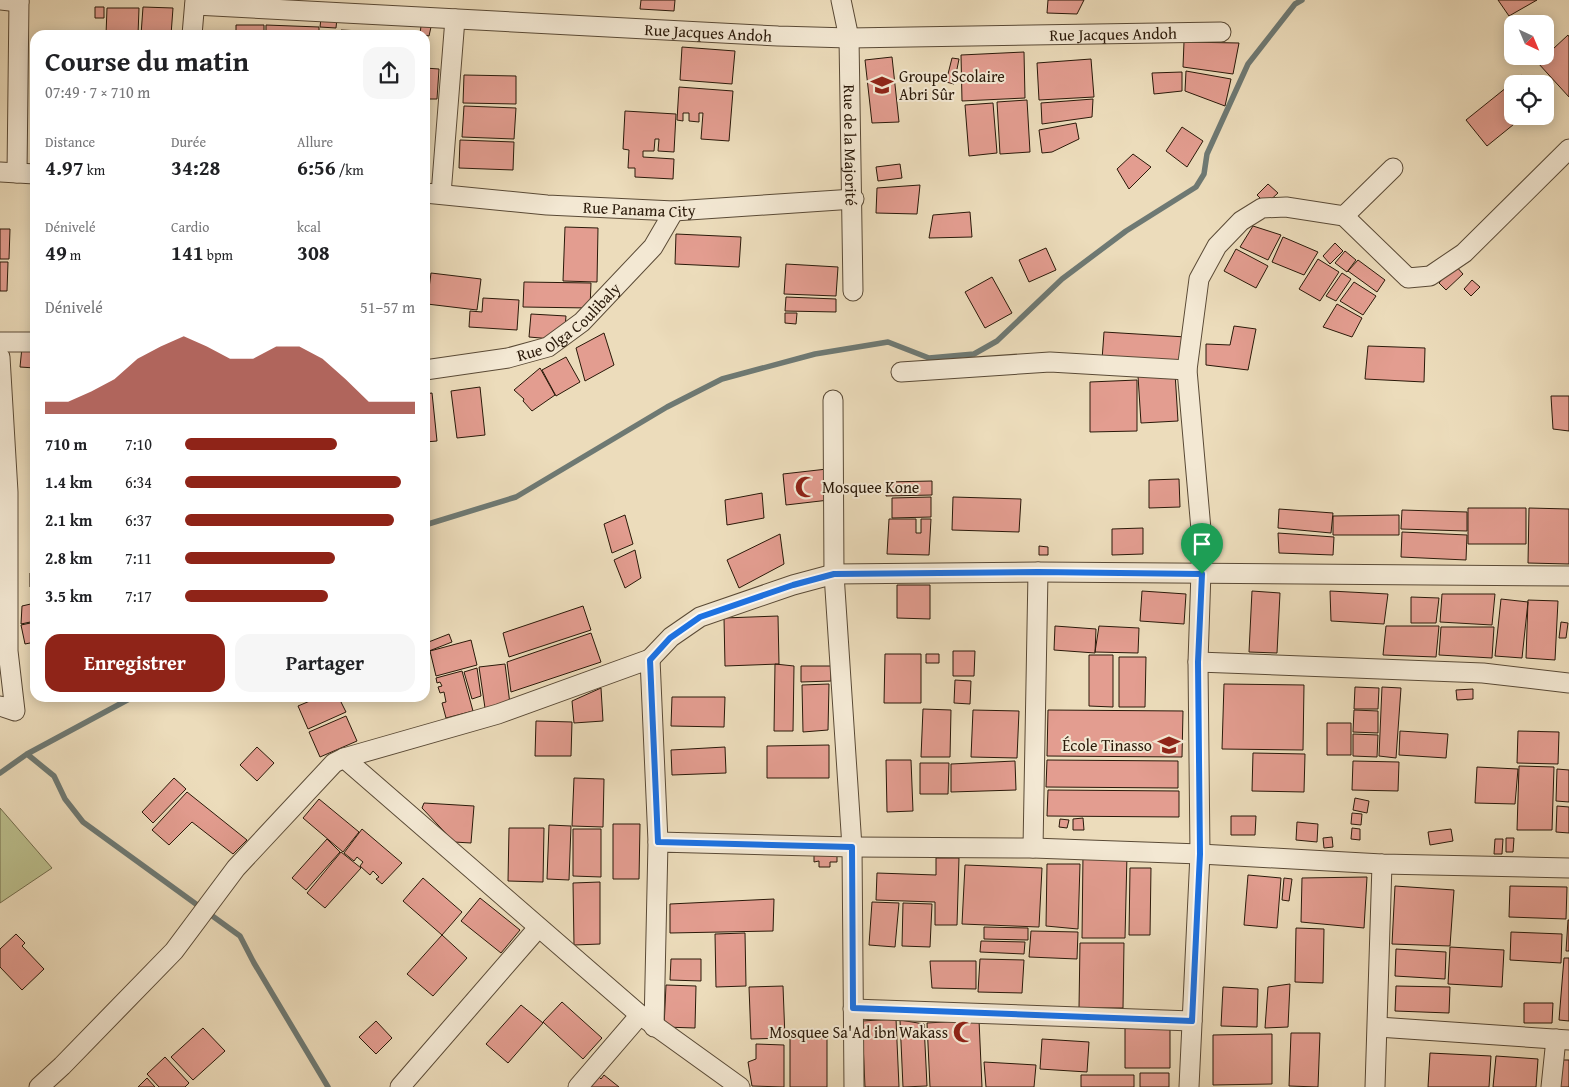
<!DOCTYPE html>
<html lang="fr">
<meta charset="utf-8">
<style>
:root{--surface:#fff;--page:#f6f6f6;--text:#202124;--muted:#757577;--accent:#8f2418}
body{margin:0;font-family:"Gentium Book Plus",serif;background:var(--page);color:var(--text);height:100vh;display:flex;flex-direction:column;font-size:19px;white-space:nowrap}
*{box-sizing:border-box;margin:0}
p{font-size:16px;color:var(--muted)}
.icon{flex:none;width:28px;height:28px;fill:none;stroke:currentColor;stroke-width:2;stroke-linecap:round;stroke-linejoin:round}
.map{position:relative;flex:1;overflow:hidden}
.panel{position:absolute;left:30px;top:30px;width:400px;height:672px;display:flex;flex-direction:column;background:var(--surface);border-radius:15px;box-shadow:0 2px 12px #0003}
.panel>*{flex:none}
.needle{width:32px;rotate:136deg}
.buttons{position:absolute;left:1504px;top:15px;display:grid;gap:10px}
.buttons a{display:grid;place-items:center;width:50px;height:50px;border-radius:10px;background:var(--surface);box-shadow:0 2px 12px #0003;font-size:25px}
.pin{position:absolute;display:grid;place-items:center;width:42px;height:42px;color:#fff;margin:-51px -21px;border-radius:50% 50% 50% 0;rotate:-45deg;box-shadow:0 0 5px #0007}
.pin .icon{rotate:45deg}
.round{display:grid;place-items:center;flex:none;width:52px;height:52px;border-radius:15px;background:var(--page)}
.headline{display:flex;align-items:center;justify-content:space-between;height:85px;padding:0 15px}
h1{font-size:28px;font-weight:700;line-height:38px}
.figures{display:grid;grid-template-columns:repeat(3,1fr);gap:8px;height:85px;padding:5px 15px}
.figures div{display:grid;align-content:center}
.figures b{font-size:21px;font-weight:700}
.figures small{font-size:14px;font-weight:400}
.figures p{font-size:14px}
.chart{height:140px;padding:10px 15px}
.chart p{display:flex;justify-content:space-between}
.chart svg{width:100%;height:90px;margin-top:5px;fill:var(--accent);opacity:.7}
.button{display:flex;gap:10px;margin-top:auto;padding:10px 15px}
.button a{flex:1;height:58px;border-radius:15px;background:var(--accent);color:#fff;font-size:20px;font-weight:700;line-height:58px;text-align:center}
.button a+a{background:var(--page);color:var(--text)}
ul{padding:0 15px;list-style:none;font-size:16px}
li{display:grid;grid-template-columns:80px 60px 1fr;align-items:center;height:38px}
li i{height:12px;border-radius:6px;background:var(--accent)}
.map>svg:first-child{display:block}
.green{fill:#bbbf8d;stroke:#726c4b}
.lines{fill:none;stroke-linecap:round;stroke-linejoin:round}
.stream{stroke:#6e7973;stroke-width:5.5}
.building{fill:#e39d90;stroke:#2a1909}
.minor-casing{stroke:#5a4a36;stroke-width:21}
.minor{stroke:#f3e8d3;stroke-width:19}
.route-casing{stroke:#fff;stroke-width:10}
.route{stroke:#1a73e8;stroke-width:6}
.labels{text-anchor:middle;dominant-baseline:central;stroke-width:4;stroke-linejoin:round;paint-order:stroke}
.street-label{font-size:16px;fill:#2a1909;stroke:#f3e8d3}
.poi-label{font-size:16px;fill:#2a1909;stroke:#f3e8d3;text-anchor:start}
</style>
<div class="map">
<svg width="1569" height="1087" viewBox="0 0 1569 1087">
<rect width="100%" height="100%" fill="#ecdcbb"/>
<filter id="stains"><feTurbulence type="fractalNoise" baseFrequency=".004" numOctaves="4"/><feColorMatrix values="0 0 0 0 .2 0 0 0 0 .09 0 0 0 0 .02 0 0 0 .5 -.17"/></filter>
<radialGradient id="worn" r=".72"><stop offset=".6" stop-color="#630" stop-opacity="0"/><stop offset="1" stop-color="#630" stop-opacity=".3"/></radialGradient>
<path class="green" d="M0,808L52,868L0,903Z"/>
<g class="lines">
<path class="stream" d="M425,525L516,497L667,407L722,379L815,354L888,342L929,358L974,354L997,341L1062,279L1126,231L1196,187L1204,174L1207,154L1248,64L1295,4L1302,0
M27,754L54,776L65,799L83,822L240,936L254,963L328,1087
M0,773L27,754L131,698"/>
</g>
<path class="building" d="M641,0H675L674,11L640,9Z
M1048,0H1084L1077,14L1047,13Z
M1498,0H1537L1509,16Z
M95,7H104V18H95Z
M143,7L173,8L171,35H141Z
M107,8H139L138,35H106Z
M321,18H337L336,28L320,27Z
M236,25H264V35H236Z
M266,25L319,27V35H266Z
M421,26L431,27L429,36L420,34Z
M341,30L382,32V35H341Z
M1568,35L1569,37V97L1538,63Z
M1184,42L1239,43L1233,74L1183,67Z
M682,47L735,51L732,84L680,80Z
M1024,52L1025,98L962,101L961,55Z
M892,57L899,122L872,123L865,60Z
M952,58L959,59L954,84L946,82Z
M1091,59L1094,97L1039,100L1037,63Z
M425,68L439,69L437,99H425Z
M1186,71L1231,79L1225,106L1185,91Z
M1182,72V91L1154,94L1152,73Z
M464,75L516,76V104L463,103Z
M1522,75L1529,84H1512V116H1524L1487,146L1466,120Z
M679,87L733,91L729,141L701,139L703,113H699V122L689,121V113H683V121L677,120Z
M1093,99L1092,117L1042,124L1041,103Z
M1027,100L1030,152L1000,154L997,102Z
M993,103L997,153L969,156L965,105Z
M464,106L516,108L514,139L462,137Z
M625,111L676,114L674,152L658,151L659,139H655L654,151H643V157L674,159L673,179L635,177V168H628L629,150L623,149Z
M1076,123L1079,139L1052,152L1042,153L1039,130Z
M1182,127L1203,141L1187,167L1166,151Z
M460,140L514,142L513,170L459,168Z
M1133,154L1151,167L1129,189L1117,169Z
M900,164L902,178L878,181L876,167Z
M1268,184L1278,193L1266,204L1257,195Z
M920,185L917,214L876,213L877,188Z
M970,212L972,237L929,238L933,215Z
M1253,226L1281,235L1268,260L1240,247Z
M565,227L598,228L597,282L563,281Z
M0,229H10L9,259H0Z
M676,234L741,237L739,267L675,264Z
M1283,237L1318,252L1304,275L1272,262Z
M1335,243L1343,251L1330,264L1323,256Z
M1046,248L1056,270L1029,282L1019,260Z
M1236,249L1268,266L1256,288L1224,271Z
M1345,251L1356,260L1347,272L1335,263Z
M1318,259L1339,272L1320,301L1299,289Z
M1358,260L1385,280L1377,292L1348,271Z
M0,262H8L7,291H0Z
M786,264L838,267L836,296L784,294Z
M1455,265L1463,274L1446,290L1439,283Z
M431,273L481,279L477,310L427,304Z
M1342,273L1351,279L1336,301L1326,296Z
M992,277L1012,313L985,328L965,292Z
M1472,280L1480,287L1471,296L1464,289Z
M524,282L591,283L590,308L523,307Z
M1354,282L1376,296L1363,315L1340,301Z
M786,297L836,299V312L785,311Z
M483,298L519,300L517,330L469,327L470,311L482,312Z
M1337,304L1362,318L1352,337L1323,327Z
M785,313H797L796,324L785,323Z
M531,314L566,316L564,340L529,337Z
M1234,326L1256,329L1248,370L1206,365V344L1230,345Z
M1104,332L1186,337L1184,365L1102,360Z
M604,333L614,365L585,381L576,348Z
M1368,346L1425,348L1424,382L1365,379Z
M22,347L35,348V368L20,367Z
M566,357L580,382L556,396L542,370Z
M540,368L555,395L532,411L523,401L524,399L514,390Z
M1175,373L1178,421L1141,423L1138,376Z
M1137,380V431L1090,432V382Z
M480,387L485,435L457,438L451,391Z
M432,393L437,441L425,442V394Z
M1551,396H1569V431L1553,429Z
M827,469L829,500L786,505L783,474Z
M1179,479L1180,507L1149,508V480Z
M932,481V495L886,496V482Z
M762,493L764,518L727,525L725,500Z
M931,497V517L892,518V498Z
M953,497L1021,499L1019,532L952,530Z
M1468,508H1526V544H1468Z
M1529,508L1569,509V564L1528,563Z
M1279,509L1333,513L1331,533L1278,528Z
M1402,510L1467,512V531L1401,529Z
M625,515L633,544L612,553L604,524Z
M1399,515V535H1333V516Z
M889,519H916V533H921V519H931L929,555L887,554Z
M1143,528V554L1112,555V529Z
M1402,532L1467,535L1466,560L1401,557Z
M1278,533L1334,537L1333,555L1279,553Z
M780,534L784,564L739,588L727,560Z
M1039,546L1048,547V555H1039Z
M635,550L641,578L625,588L614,560Z
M30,573H35V586L30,587Z
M897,585H930V619L897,618Z
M1142,591L1186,594L1184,624L1140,621Z
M1252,591L1280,593L1277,653L1249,652Z
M1330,591L1388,594L1384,624L1331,621Z
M1442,594H1495L1492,625L1440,622Z
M1411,597L1439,598L1436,623H1411Z
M1501,599L1528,602L1522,658L1495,656Z
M1528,600L1558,601L1555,660L1526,658Z
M35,603V621L21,624L22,606Z
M583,606L591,630L509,657L503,633Z
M778,616L779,664L725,666L724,618Z
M35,622V642L25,644L21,625Z
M1561,622L1568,623L1566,638H1559Z
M1055,626L1096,629L1095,653L1054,650Z
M1099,626L1139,628L1138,653L1095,652Z
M1386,626H1439L1436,657L1383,655Z
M1441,627H1494L1492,658L1439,655Z
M591,633L601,662L511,692L507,662Z
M449,634L452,642L429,651L426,643Z
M471,640L477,665L436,676L430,651Z
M953,651H975L974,676H953Z
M885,654H921V703H884Z
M926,654H939V663H926Z
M1089,655H1113V707L1089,706Z
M1119,657H1146L1145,707H1119Z
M505,664L510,704L485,708L479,667Z
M775,664L794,666L793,731H774Z
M801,666H831V681L801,682Z
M477,668L481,696L472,699L464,672Z
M462,671L473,711L446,718L442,703L446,702L444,692L440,693L438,687L442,686L440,682L437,683L436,678Z
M955,680L971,681L970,704L954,703Z
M829,684L828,730L803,732L802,685Z
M1224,684L1304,685L1303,750L1222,749Z
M1355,687L1379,688L1378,709H1354Z
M1382,687L1401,688L1396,758L1379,756Z
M601,688L603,721L574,723L572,701Z
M1473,689V699L1457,700L1456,690Z
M672,697H725L724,727L671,726Z
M317,698H339L346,712L308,729L298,706Z
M923,709L951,710L950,757H921Z
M973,710L1019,711L1017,758L971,757Z
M1048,710L1183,711L1182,757L1047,756Z
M1354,710L1378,711V733L1353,732Z
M346,716L357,741L320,757L309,732Z
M536,721L572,722L571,756H535Z
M1327,723H1351V755H1327Z
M1400,731L1448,734L1446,758L1399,755Z
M1518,731L1559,732L1558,764L1517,763Z
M1353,734L1378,735L1377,757L1353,756Z
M829,745V778H767V746Z
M257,747L274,763L257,781L240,765Z
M725,747L726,773L672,775L671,750Z
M1253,753L1305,754L1304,792L1252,791Z
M886,760H911L913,811L887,812Z
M1047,760L1178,761V788L1046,787Z
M1015,761L1016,790L951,792V764Z
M1353,761L1399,762L1398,791L1352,790Z
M920,763H949L948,794H920Z
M1519,766L1554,767L1552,830H1517Z
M1477,767L1518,769L1515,804L1475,803Z
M1557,769L1569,770V802L1556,801Z
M174,778L186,789L153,823L142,812Z
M574,778L604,779L603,827L572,826Z
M1048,790L1179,791V817L1047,816Z
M187,792L247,840L233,854L192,822L169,845L152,830Z
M1355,798L1369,801L1367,813L1353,810Z
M319,799L359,832L343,852L303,818Z
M424,803L474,806L471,843L454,842L422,808Z
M1557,806L1569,807V833L1556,832Z
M1352,813L1362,814L1361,825L1351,824Z
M1231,816H1256L1255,835H1231Z
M1083,818L1084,830H1073V819Z
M1060,819L1069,820L1067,828L1059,827Z
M1297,822L1318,824L1317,842L1296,840Z
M613,824H640L639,879H613Z
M549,825L571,826L569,880L547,879Z
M509,828H544L543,882L508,881Z
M1352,828L1360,829V840L1351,839Z
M362,829L402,863L382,884L376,879L379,877L373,871L370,875L360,866L363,862L357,857L354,861L344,853Z
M573,829H601V877L573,876Z
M1451,829L1453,841L1430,845L1428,832Z
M1332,837L1333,847L1324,848L1323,838Z
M1506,838H1514L1513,852H1506Z
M327,839L340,852L306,890L292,878Z
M1495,839H1503L1502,854H1494Z
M341,852L361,868L325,908L307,893Z
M814,852H837V862H830V867H819V861L814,862Z
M1083,855H1127L1125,938H1082Z
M936,858H959L957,925H935V902L876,900L877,873L936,875Z
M1047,864H1080L1078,929L1046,926Z
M965,865L1042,868L1039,927L962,924Z
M1130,868H1151L1150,935H1129Z
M1248,875L1281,878L1277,928L1244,925Z
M1367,877L1364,928L1301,922L1302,878Z
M423,878L462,912L442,935L403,901Z
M1284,878L1292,879L1289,901L1282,900Z
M600,882V944L574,945L573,883Z
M1395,886L1454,890L1450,946L1392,944Z
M1510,886L1567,887L1566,919L1509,917Z
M480,898L520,930L501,953L461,921Z
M774,899L773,931L670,933V904Z
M872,902L899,903L895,947L869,945Z
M903,903L932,904L930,947L902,946Z
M1568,920H1569V951H1566Z
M984,927L1028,928V940L984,939Z
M1296,928L1324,929L1323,983L1295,982Z
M1031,931L1078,932L1077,959L1029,957Z
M1511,932L1562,934L1561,963L1510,960Z
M745,933L746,986L716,987L715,934Z
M16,934L25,943L22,946L44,969L22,990L0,967V949Z
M442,935L467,958L433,996L407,974Z
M981,941L1025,942L1024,954L980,952Z
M1080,943H1124L1123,1008H1079Z
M1450,947L1504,950L1502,987L1448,984Z
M1396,949L1446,952L1445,979L1395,976Z
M1564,958H1569V1021L1559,1020Z
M671,959H701V981L670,980Z
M980,959L1024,960L1022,993L978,992Z
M930,961H976V989L932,988Z
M1290,984L1288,1027L1265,1028L1268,987Z
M666,985L696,986L695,1028L664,1027Z
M783,986L785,1038L751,1039L749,987Z
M1396,986L1450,987L1449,1013L1395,1011Z
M1223,987L1258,989L1257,1027L1221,1026Z
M562,1002L602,1038L583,1059L543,1022Z
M1524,1003H1553L1552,1023H1524Z
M521,1005L543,1023L508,1063L486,1044Z
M896,1019L899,1087H865L862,1021Z
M900,1020L924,1024L927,1086L903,1087Z
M979,1020L982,1087H930L927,1023Z
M376,1021L392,1038L376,1054L359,1037Z
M1125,1025H1170V1068H1125Z
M203,1028L225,1051L193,1080L171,1057Z
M1291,1033H1320L1318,1087L1289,1086Z
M1272,1034V1084L1213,1085V1035Z
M790,1038H827V1087H790Z
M1042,1039L1089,1042L1087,1072L1040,1069Z
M756,1044L784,1045V1087L752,1086L748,1062L756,1059Z
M1430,1053L1491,1056L1489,1087H1428Z
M1496,1056L1538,1059L1536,1087H1493Z
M165,1057L189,1083L185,1087H159L147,1074Z
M1558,1060H1569V1087H1558Z
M984,1062L1036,1065L1034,1087H986Z
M1140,1073H1169V1087H1140Z
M597,1075L601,1079L604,1075L619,1087H589Z
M1081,1075H1134V1087H1081Z
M147,1078L155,1087H138Z"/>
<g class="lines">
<g class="minor-casing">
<g id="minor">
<path d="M0,0L19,2"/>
<path id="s1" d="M841,0L849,38L853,291"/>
<path id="s2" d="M195,5L778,36L849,38L1221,32"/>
<path d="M192,35L195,0"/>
<path d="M0,172L35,174"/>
<path d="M17,173L19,0"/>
<path id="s3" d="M425,193L547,205L674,211L854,199"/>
<path d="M441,194L455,19"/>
<path d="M1344,216L1408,278L1430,276L1464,253L1569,149"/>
<path d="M0,342H35"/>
<path d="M0,357L8,492V651L15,711L0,706"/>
<path id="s4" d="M425,370L508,358L548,347L582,322L653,247L674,211"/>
<path d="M901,372L1050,362L1187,370"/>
<path d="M833,400L834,574L852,847L854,1087"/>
<path d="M650,659L671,637L700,617L793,585L834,574L1038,572L1569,576"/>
<path d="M1198,662L1483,673L1569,683"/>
<path d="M344,758L640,1015L740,1087"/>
<path d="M1033,848L1038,572"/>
<path d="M853,1009L1192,1021"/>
<path d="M654,1027L658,842L852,847L1033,848L1200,854L1382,864L1569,868"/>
<path d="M1378,1027L1569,1040"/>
<path d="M39,1087L62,1066L174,951L236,868L334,763L344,758L498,714L650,659L658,842"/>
<path d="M400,1087L538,928"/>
<path d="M578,1087L640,1015"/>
<path d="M1189,1087L1200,854L1198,662L1202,541L1187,370L1199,279L1217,246L1241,221L1262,208L1286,207L1344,216L1393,168"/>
<path d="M1375,1087L1382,864"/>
<path d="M1551,1087L1556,1039"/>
</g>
</g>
<use href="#minor" class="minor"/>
</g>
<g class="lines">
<g class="route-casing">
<path id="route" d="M1038,572L1202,574L1198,662L1200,854L1192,1021L853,1008L852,847L658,842L650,660L670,638L700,617L793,585L834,574Z"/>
</g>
<use href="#route" class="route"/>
</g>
<defs>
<g id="school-bare" transform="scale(1.725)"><path d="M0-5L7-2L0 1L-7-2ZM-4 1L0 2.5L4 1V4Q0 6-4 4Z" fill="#8f2418" stroke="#f3e8d3" stroke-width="2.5" paint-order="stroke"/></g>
<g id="mosque-bare" transform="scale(1.725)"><path d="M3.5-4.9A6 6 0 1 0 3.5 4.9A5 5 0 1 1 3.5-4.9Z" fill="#8f2418" stroke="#f3e8d3" stroke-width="2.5" paint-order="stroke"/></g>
</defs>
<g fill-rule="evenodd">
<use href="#school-bare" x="882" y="85"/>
<use href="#mosque-bare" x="806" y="487"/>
<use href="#school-bare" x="1169" y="745"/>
<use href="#mosque-bare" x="964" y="1032"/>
</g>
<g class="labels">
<g class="street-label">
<text stroke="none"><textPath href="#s2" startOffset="514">Rue Jacques Andoh</textPath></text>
<text stroke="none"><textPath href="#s2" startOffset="919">Rue Jacques Andoh</textPath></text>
<text stroke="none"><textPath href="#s1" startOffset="146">Rue de la Majorité</textPath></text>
<text stroke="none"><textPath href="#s3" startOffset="215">Rue Panama City</textPath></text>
<text stroke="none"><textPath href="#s4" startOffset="156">Rue Olga Coulibaly</textPath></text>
</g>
<g class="poi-label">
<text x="899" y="76">Groupe Scolaire<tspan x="899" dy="18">Abri Sûr</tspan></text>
<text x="822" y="487">Mosquee Kone</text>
<text x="1152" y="745" text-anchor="end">École Tinasso</text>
<text x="948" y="1032" text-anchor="end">Mosquee Sa'Ad ibn Wakass</text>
</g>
</g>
<rect width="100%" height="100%" filter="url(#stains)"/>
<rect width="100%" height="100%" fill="url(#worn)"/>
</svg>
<div class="buttons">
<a><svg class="needle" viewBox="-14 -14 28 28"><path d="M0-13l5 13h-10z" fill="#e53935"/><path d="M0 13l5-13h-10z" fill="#757577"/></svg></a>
<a><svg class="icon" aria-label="locate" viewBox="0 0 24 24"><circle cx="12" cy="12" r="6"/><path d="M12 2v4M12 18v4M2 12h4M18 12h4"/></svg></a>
</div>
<div class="pin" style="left:1202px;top:574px;background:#1e9e55"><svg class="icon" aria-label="arrive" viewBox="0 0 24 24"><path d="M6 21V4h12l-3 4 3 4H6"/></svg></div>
<section class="panel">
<div class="headline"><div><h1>Course du matin</h1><p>07:49 · 7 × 710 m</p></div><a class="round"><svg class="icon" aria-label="share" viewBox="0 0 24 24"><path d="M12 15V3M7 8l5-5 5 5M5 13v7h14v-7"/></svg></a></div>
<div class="figures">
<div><p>Distance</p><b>4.97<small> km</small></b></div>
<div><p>Durée</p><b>34:28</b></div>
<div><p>Allure</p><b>6:56<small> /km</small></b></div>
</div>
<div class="figures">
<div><p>Dénivelé</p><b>49<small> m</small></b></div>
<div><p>Cardio</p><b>141<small> bpm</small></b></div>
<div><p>kcal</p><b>308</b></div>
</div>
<div class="chart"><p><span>Dénivelé</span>51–57 m</p>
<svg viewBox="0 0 160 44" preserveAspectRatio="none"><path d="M0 44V38L10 38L20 33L30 27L40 17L50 11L60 6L70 11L80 17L90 17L100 11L110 11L120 17L130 27L140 38L150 38L160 38V44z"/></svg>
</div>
<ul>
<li><b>710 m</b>7:10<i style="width:66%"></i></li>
<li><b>1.4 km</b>6:34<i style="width:94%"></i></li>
<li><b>2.1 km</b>6:37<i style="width:91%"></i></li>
<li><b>2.8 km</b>7:11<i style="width:65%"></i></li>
<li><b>3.5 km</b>7:17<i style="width:62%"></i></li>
</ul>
<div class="button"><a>Enregistrer</a><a>Partager</a></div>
</section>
</div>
